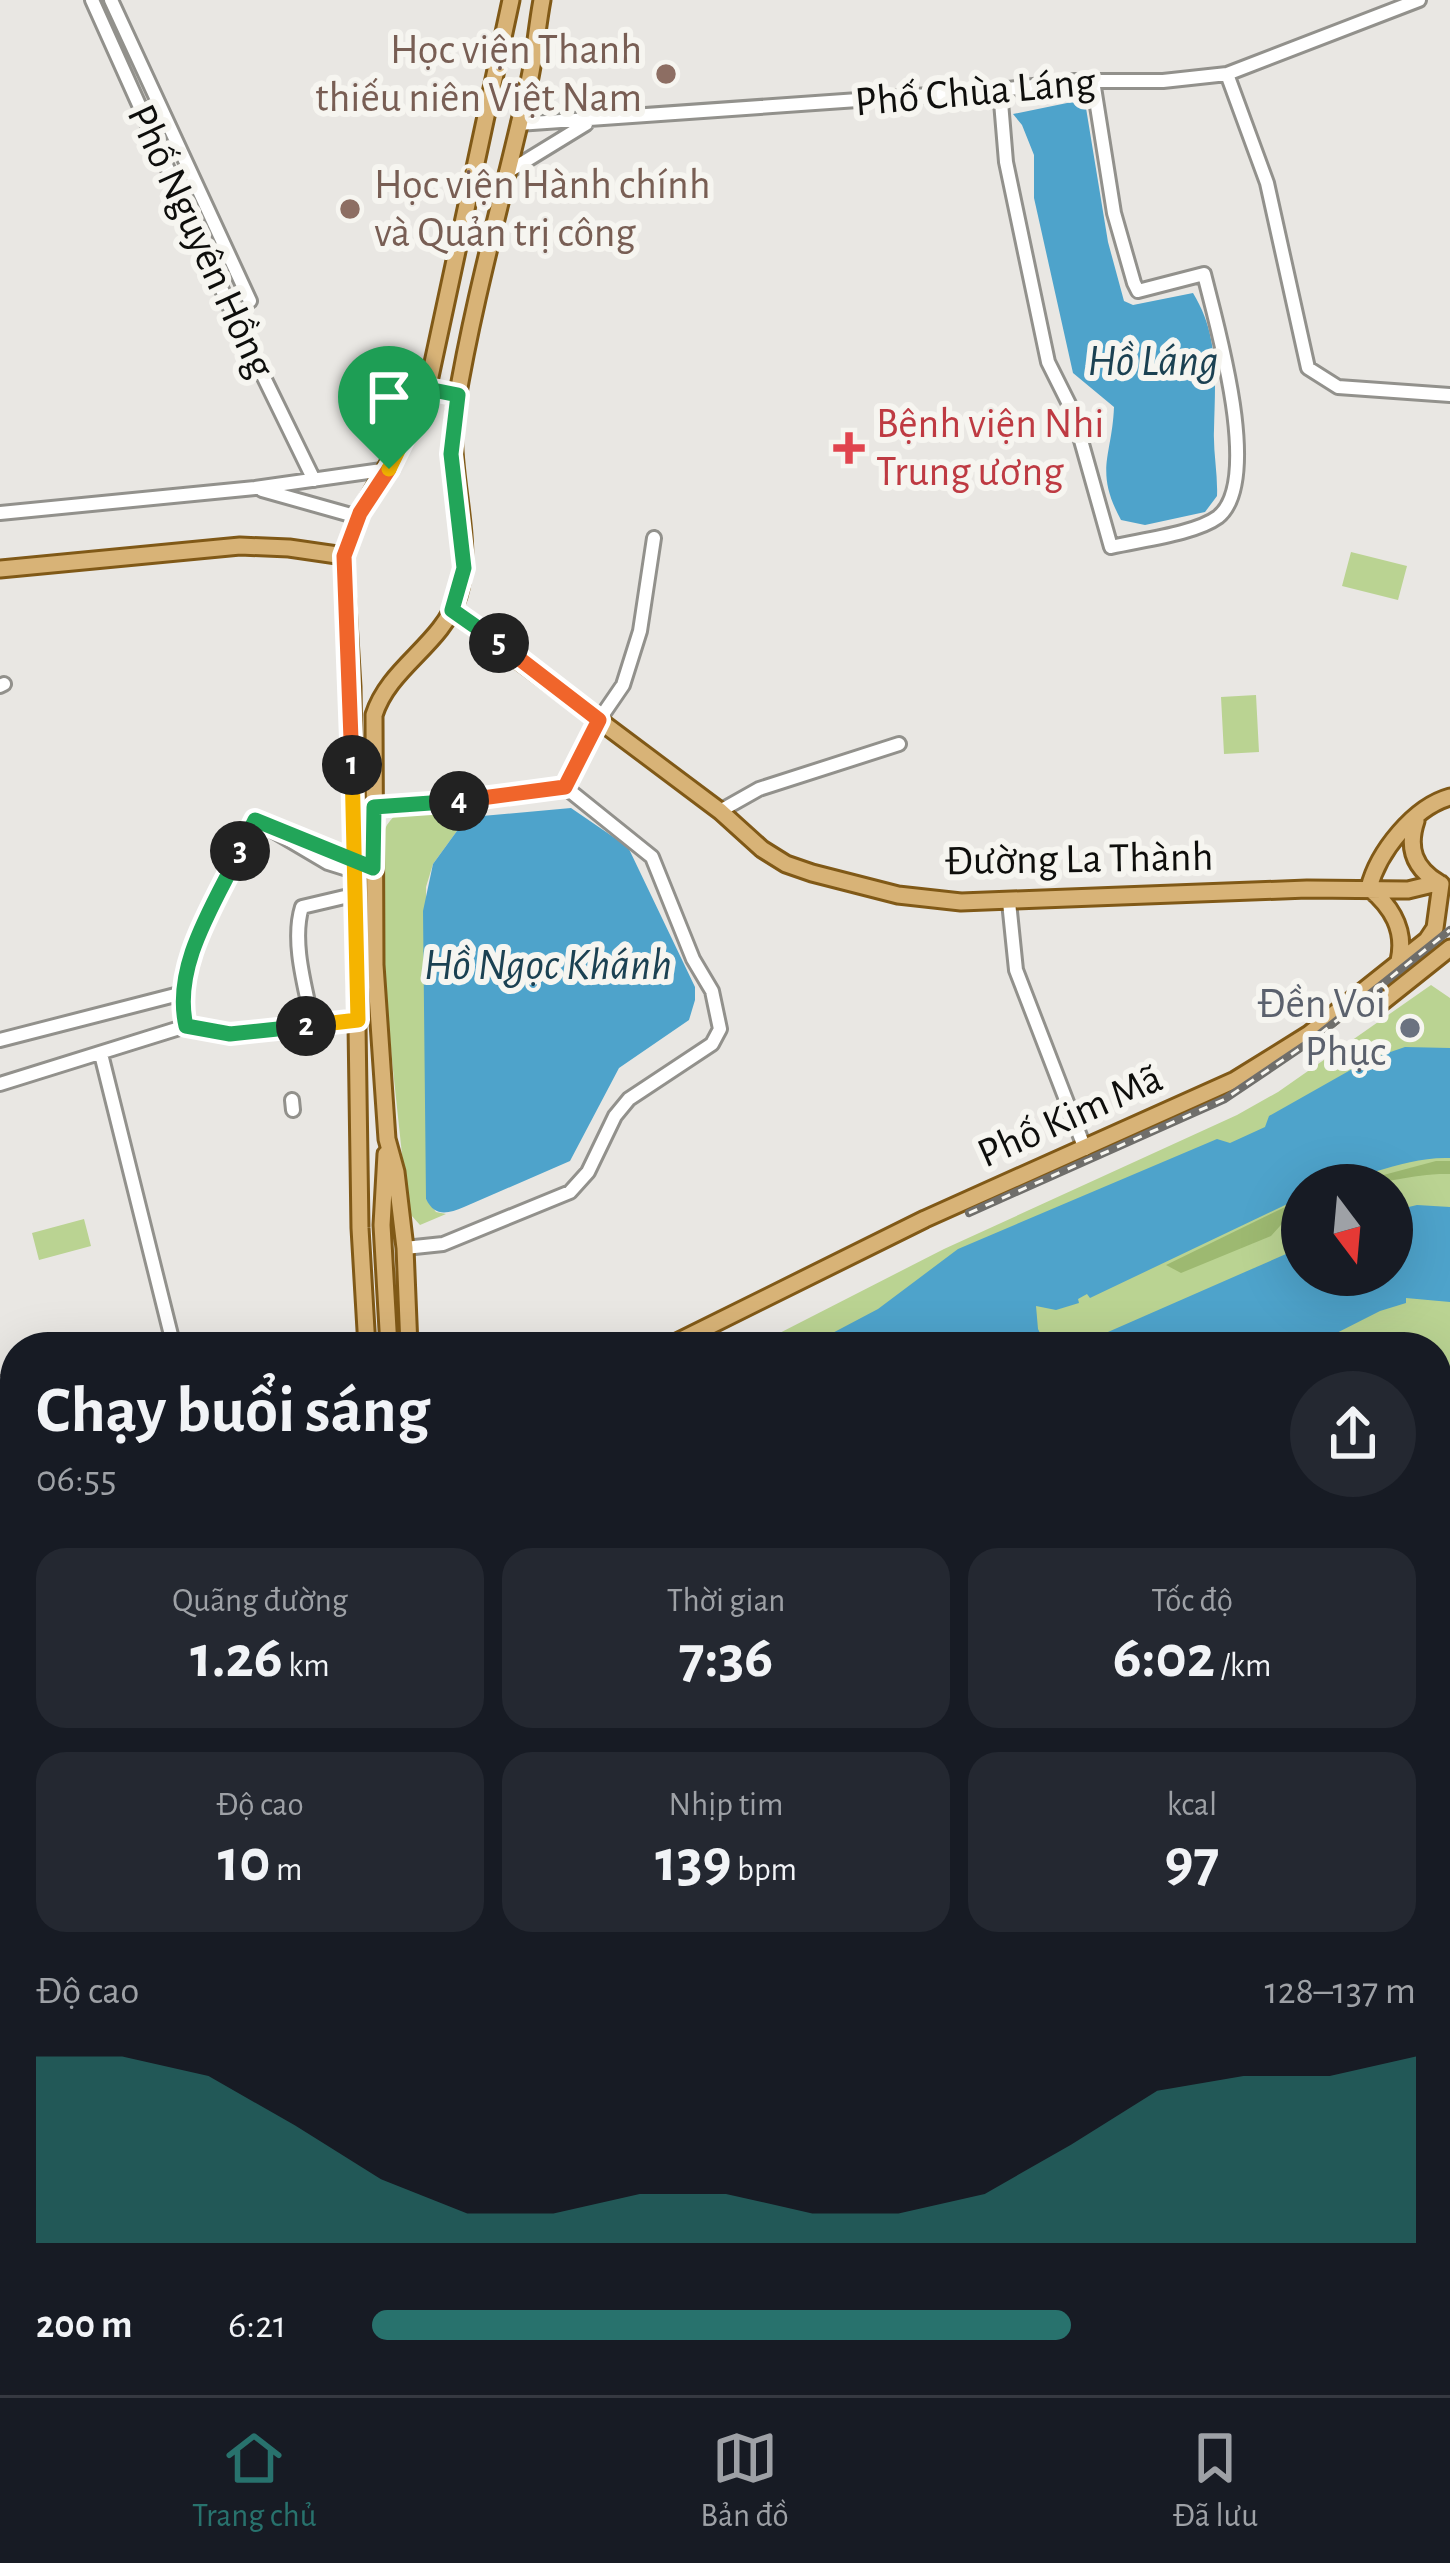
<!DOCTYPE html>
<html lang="vi">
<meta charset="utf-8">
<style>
:root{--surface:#171b24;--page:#242831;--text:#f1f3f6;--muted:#9ea1a6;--line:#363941;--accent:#28726d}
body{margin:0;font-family:"Alegreya Sans",sans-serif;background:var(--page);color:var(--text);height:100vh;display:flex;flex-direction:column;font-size:45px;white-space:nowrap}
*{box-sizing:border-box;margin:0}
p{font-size:39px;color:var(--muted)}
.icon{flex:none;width:66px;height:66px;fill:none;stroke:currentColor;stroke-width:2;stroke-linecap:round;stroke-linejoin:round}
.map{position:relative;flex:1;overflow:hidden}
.drawer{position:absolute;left:0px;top:1332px;width:1452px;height:1065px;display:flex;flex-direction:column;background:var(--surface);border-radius:48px 48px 0 0;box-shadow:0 12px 48px #0002}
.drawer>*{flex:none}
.needle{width:78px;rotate:164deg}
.tools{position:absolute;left:1281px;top:1164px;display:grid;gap:24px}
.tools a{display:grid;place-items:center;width:132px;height:132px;border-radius:50%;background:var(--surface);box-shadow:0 12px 48px #0002;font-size:60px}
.pin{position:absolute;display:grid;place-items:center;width:102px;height:102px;color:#fff;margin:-123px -51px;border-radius:50% 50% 50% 0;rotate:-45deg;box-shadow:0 0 12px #0007}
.pin .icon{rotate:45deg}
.km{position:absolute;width:60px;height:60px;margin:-30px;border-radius:50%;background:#222;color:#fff;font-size:33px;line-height:60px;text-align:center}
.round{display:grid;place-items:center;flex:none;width:126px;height:126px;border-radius:63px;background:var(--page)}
.summary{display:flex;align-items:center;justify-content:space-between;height:204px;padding:0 36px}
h1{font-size:66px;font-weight:700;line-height:90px}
.figures{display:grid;grid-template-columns:repeat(3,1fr);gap:18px;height:204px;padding:12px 36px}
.figures div{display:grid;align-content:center;border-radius:30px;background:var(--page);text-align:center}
.figures b{font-size:60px;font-weight:700}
.figures small{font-size:33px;font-weight:400}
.figures p{font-size:33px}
.chart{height:336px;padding:24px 36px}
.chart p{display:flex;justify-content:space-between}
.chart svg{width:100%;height:216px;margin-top:12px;fill:var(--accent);opacity:.7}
ul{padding:0 36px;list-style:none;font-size:39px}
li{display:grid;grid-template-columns:192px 144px 1fr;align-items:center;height:90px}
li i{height:30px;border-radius:15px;background:var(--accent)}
.dock{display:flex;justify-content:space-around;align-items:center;height:168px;border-top:3px solid var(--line);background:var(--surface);font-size:33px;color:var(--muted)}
.dock a{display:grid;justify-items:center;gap:6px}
.dock .current{color:var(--accent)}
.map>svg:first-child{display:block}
.green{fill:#bad392;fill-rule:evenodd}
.forest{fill:#9db971}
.water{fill:#4ea3cb}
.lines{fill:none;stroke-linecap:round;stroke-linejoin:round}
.minor-casing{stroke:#92918c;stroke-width:18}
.major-casing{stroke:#805917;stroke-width:21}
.minor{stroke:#fff;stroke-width:12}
.major{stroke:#d8b377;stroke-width:15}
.rail-casing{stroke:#6f6e6b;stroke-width:8}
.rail{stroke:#f6f5f0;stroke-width:3;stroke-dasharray:9;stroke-linecap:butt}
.split-1-casing{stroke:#fff;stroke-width:24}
.split-2-casing{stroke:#fff;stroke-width:24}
.split-3-casing{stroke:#fff;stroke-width:24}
.split-4-casing{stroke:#fff;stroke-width:24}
.split-5-casing{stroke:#fff;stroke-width:24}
.split-6-casing{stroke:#fff;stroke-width:24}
.split-7-casing{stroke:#fff;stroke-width:24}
.split-1{stroke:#f0652b;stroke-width:15}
.split-2{stroke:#f5b400;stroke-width:15}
.split-3{stroke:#22a559;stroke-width:15}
.split-4{stroke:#22a559;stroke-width:15}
.split-5{stroke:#f0652b;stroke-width:15}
.split-6{stroke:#22a559;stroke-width:15}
.split-7{stroke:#f5b400;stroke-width:15}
.education-dot{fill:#8d6e63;stroke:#f6f5f0;stroke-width:4.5}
.health-dot{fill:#e0444e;stroke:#f6f5f0;stroke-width:4.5}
.worship-dot{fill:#6b7280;stroke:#f6f5f0;stroke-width:4.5}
.labels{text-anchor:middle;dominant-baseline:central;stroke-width:12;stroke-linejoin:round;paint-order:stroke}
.education-label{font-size:42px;fill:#785e54;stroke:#f6f5f0;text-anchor:end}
.street-label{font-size:42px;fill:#0e0e0c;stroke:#f6f5f0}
.health-label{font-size:42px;fill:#be3a42;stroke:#f6f5f0;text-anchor:start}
.worship-label{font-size:42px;fill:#5b616d;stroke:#f6f5f0;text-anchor:end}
.water-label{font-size:45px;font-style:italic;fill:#1b4152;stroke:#f6f5f0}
</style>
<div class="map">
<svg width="1450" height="2395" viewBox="0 0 1450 2395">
<rect width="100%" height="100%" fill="#e9e7e3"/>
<path class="green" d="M1351,552L1407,566L1398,600L1342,586Z
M1256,695L1259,752L1224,754L1221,697Z
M461,796L482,816L462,824L433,864L426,887V1199L436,1212L446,1214L420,1225L411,1215L407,1201C402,1142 365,860 387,825C404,799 434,800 461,796Z
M1431,985L1450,998V1438L1437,1441V1347H752L944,1249L1237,1115L1278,1092ZM1302,1185H1392V1275H1302Z
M84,1219L91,1246L39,1260L32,1233Z"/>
<path class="forest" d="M1436,1161H1450V1174C1413,1173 1385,1185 1346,1185Z
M1285,1207L1289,1216L1271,1236L1181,1273L1166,1265Z"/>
<path class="water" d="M1072,102L1086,108L1108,242L1124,301L1133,305L1193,293C1220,337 1215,382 1214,430C1213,452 1218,474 1217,496L1205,512L1145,525L1121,520C1094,470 1112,457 1114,407L1073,373L1034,198V155L1022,125L1013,114Z
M571,808L628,847L695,987V1000L689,1020L619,1068L570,1161L464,1207C447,1214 435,1217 426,1199L423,911L433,864L462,824L482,816Z
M1405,1047L1450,1048V1158C1400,1156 1357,1185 1302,1185V1197L1090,1298L1087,1294L1078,1299L1079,1303L1056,1310L1036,1306L1038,1329L1047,1347H806L878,1309L958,1249L1217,1139L1230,1143L1265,1127L1269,1116L1370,1059Z
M1417,1205L1450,1207V1302L1406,1298V1303L1380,1311L1309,1347H1082L1092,1339L1302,1247V1275H1392V1211Z"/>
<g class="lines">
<g class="minor-casing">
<path id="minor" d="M92,0L231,310L314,480
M111,0L250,301
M1227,74L1267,183L1308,368L1338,387L1450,395
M1000,90L1006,162L1048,362L1073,412L1111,547C1140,540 1195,534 1218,517C1263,481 1216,323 1204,274L1138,291L1134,283L1114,213L1093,81
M518,124L1000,90L1075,81H1163L1227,74L1419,0
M506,173L586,124
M262,490L358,517
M0,513L255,488L389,469
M0,686L4,684
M565,787L599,720L623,685L640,631L654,538
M374,807L565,787L652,857L693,959L712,991L720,1029L712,1044L629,1099L615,1116L588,1172L570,1192L443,1244L405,1248
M720,811L759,789L899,744
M255,820L328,863L360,873
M290,833L331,854L373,868
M1009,902L1016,970L1085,1149
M313,1025C306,990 291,942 302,907L353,895
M186,1026C171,962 228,877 255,820
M0,1040L183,993
M101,1054L174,1347
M0,1084L186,1026L243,1034L358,1020
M292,1100L293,1110
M0,1383L12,1413
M0,2152L15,2151
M1437,2260L1450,2261
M0,2303L15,2302
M255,2382L256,2395
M1029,2382L1032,2395
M828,2395L912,2382"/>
</g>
<g class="major-casing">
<path id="major" d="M0,569L240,546L289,548L344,556
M452,610L720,811L762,849L786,864L812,873L898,895L961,902L1307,889L1408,890L1437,883
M1416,821C1407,848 1414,868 1439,883
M1369,888C1378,852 1414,807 1450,797
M1369,888C1392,907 1406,930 1399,961
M1376,1007L1450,948
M386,1154L382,1225L389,1347
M367,1347L360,1228L352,687L344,556L360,513L425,400L511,0
M409,1347L405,1248L396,1172L387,1139L375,965L374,715C389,667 442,645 458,596C476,537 445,470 456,405C474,296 505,189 529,82C535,55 537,27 542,0
M667,1347L925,1219L1235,1080L1309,1034L1427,940L1435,928L1441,884
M0,1637L15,1633
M0,1685L15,1684
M1437,1695L1450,1698
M0,1702H15
M1437,1715L1450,1718
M368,2382V2395
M404,2395V2382"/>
</g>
<use href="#minor" class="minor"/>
<use href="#major" class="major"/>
<g class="rail-casing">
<path id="rail" d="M969,1213L1225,1099L1311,1041L1450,930"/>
</g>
<use href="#rail" class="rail"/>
</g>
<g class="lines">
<g class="split-1-casing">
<path id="split-1" d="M352,765L344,556L360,513L389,469"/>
</g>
<g class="split-2-casing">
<path id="split-2" d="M306,1026L358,1020L352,765"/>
</g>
<g class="split-3-casing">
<path id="split-3" d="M240,851C215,903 172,966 186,1026L230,1034L306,1026"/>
</g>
<g class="split-4-casing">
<path id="split-4" d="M240,851L255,820L373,868L374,807L459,801"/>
</g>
<g class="split-5-casing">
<path id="split-5" d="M459,801L565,787L599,720L499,643"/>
</g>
<g class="split-6-casing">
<path id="split-6" d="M428,389L458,395L451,454L464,568L452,610L499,643"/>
</g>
<g class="split-7-casing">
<path id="split-7" d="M389,469L428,389"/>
</g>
<use href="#split-1" class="split-1"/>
<use href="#split-2" class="split-2"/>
<use href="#split-3" class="split-3"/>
<use href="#split-4" class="split-4"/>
<use href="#split-5" class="split-5"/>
<use href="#split-6" class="split-6"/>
<use href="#split-7" class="split-7"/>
</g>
<g class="education-dot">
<circle cx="666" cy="74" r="12"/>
<circle cx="350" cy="209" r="12"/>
</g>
<path class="health-dot" d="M843 430h12v12h12v12h-12v12h-12v-12h-12v-12h12z"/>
<circle class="worship-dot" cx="1410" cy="1028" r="12"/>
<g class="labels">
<g class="education-label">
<text x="642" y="50">Học viện Thanh<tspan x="642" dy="48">thiếu niên Việt Nam</tspan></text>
<text x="374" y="185" text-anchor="start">Học viện Hành chính<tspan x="374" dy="48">và Quản trị công</tspan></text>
</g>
<g class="street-label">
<text transform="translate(975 92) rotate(-5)">Phố Chùa Láng</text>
<text transform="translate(201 241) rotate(65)">Phố Nguyên Hồng</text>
<text transform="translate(1079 859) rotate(-1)">Đường La Thành</text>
<text transform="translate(1070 1116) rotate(-24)">Phố Kim Mã</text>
</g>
<g class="health-label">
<text x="876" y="424">Bệnh viện Nhi<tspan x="876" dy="48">Trung ương</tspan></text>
</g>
<g class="worship-label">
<text x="1386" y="1004">Đền Voi<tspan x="1386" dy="48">Phục</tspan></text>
</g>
<g class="water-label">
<text x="1153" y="361">Hồ Láng</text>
<text x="548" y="965">Hồ Ngọc Khánh</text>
</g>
</g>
</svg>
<div class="tools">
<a><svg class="needle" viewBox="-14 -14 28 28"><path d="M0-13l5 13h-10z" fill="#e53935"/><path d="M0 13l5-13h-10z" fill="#9ea1a6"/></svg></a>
</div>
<div class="pin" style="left:389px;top:469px;background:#1e9e55"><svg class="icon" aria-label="arrive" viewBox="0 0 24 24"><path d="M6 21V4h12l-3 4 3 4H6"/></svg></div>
<b class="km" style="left:352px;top:765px">1</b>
<b class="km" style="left:306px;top:1026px">2</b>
<b class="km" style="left:240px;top:851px">3</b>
<b class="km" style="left:459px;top:801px">4</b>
<b class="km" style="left:499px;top:643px">5</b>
<section class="drawer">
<div class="summary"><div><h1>Chạy buổi sáng</h1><p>06:55</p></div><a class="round"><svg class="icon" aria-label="share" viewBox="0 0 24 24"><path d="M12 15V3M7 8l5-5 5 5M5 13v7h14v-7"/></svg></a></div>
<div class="figures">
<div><p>Quãng đường</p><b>1.26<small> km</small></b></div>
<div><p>Thời gian</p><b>7:36</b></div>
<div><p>Tốc độ</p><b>6:02<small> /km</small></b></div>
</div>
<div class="figures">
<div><p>Độ cao</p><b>10<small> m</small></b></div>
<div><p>Nhịp tim</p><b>139<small> bpm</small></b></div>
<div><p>kcal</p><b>97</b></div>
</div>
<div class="chart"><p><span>Độ cao</span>128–137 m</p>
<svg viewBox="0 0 160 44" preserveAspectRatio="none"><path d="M0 44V6L10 6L20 10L30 20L40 31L50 38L60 38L70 34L80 34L90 38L100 38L110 34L120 24L130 13L140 10L150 10L160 6V44z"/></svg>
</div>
<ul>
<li><b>200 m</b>6:21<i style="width:67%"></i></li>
</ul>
</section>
</div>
<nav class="dock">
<a class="current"><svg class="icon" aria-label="home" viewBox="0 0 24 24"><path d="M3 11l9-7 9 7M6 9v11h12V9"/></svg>Trang chủ</a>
<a><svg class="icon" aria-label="map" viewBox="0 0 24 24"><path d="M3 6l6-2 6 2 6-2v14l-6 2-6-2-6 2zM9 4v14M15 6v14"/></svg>Bản đồ</a>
<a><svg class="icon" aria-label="saved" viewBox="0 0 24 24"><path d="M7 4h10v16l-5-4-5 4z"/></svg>Đã lưu</a>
</nav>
